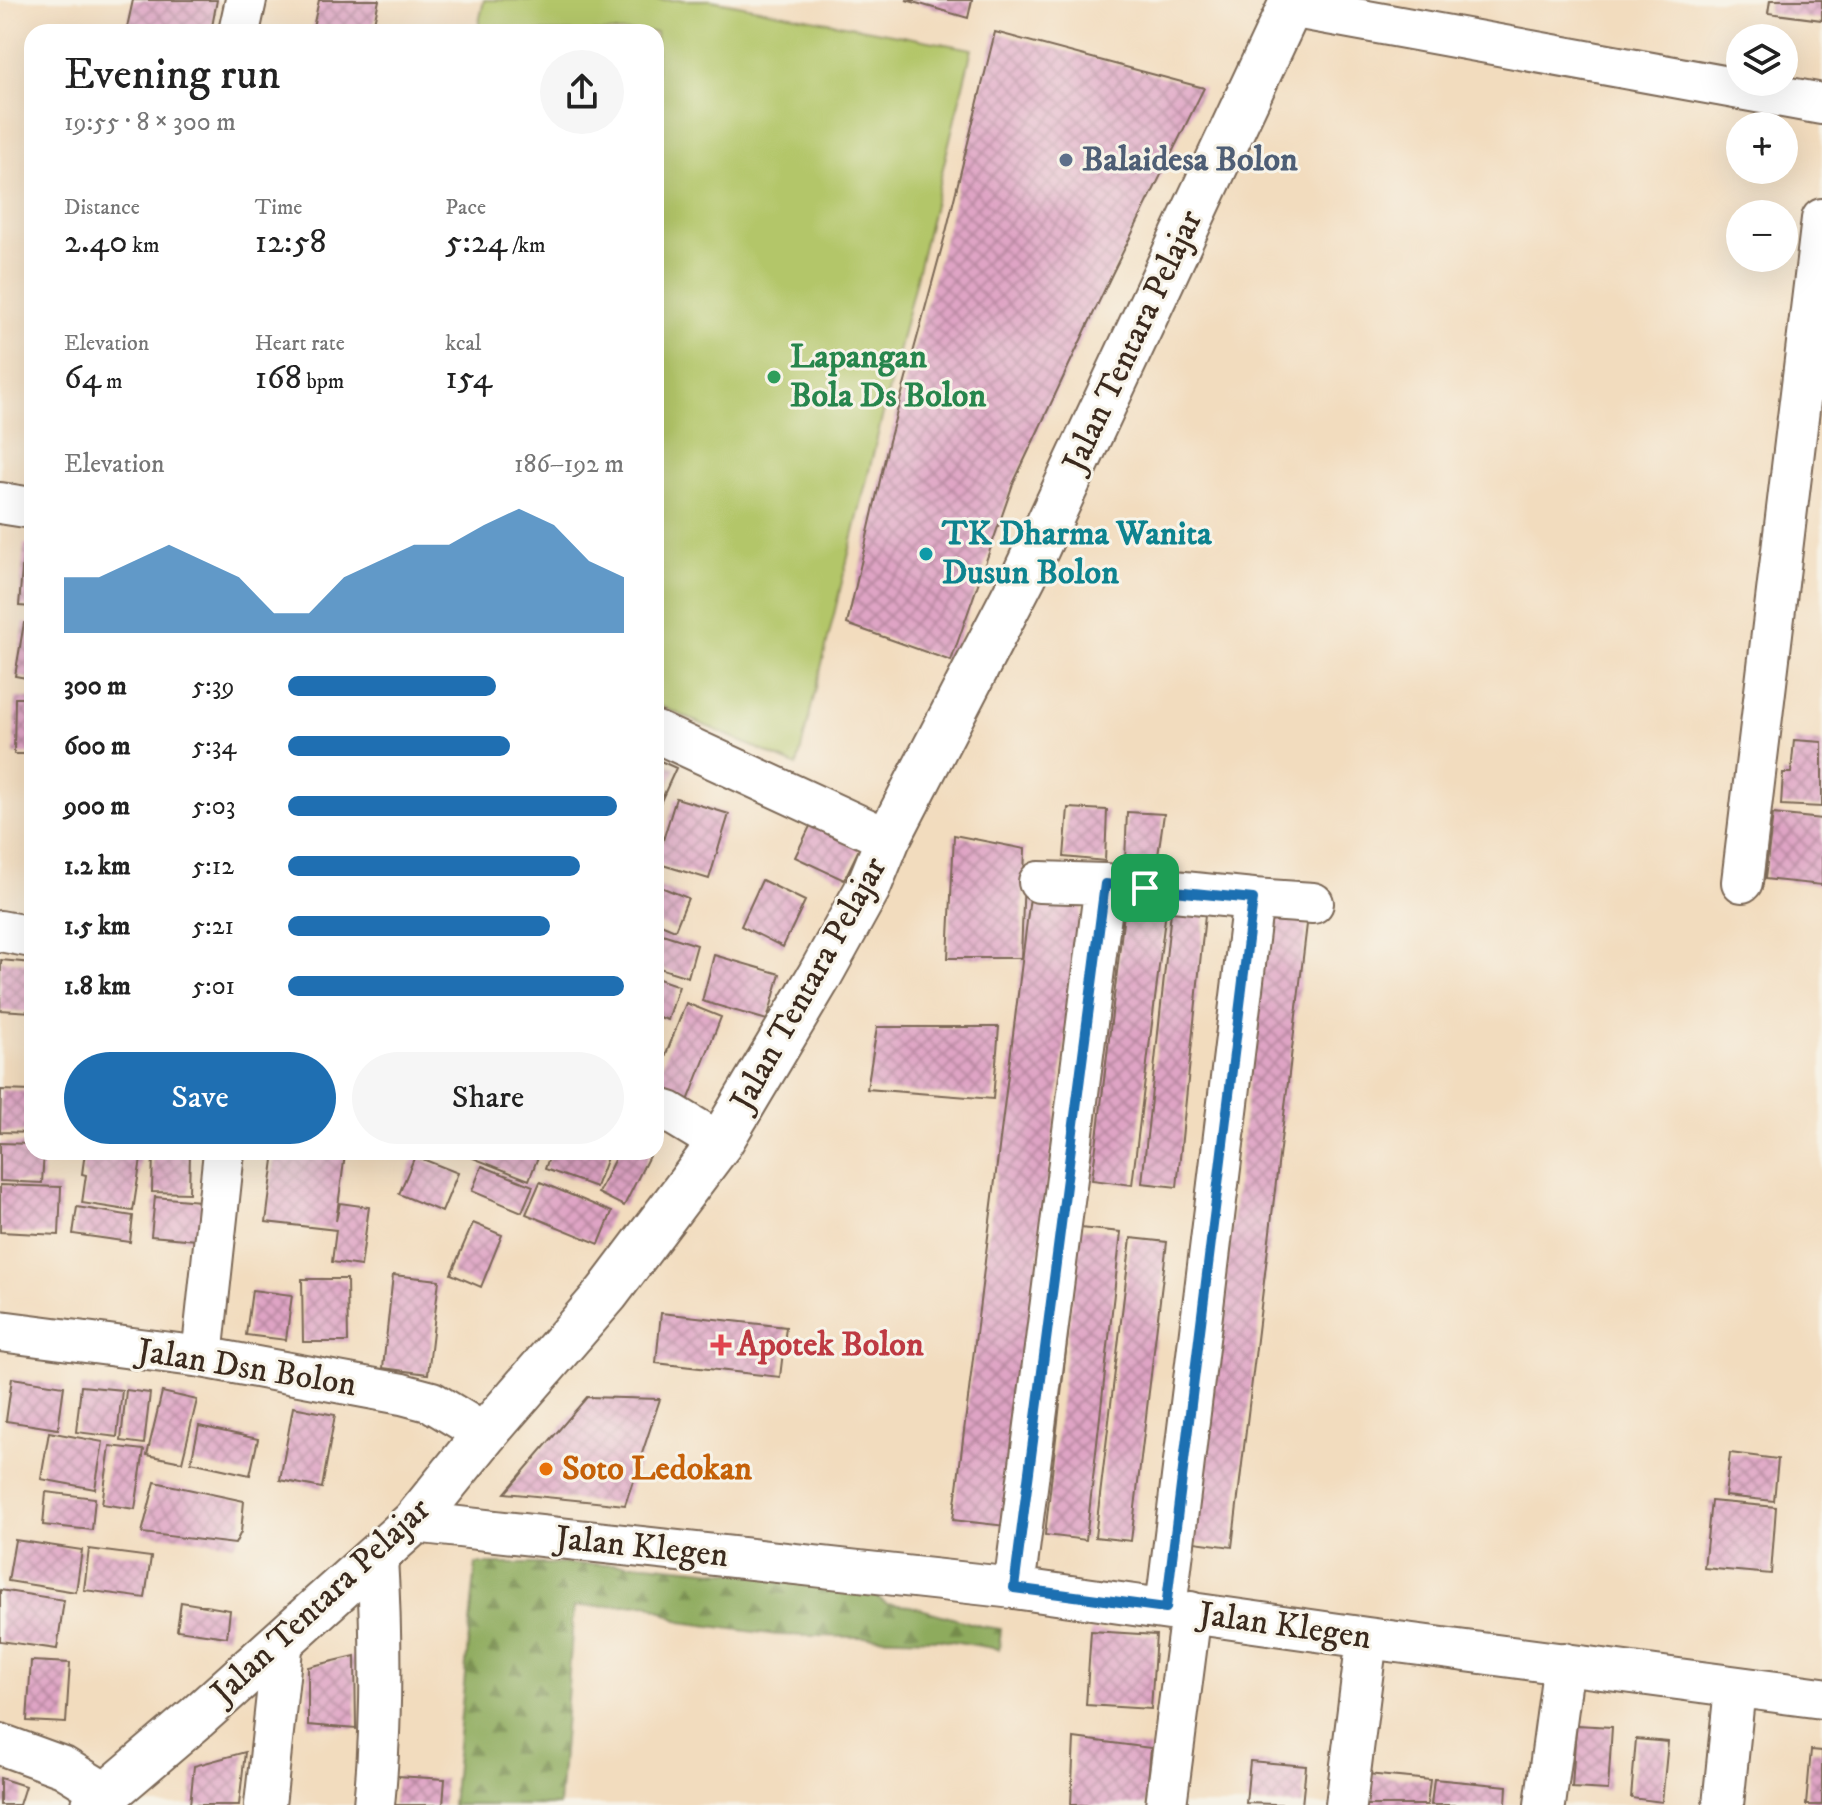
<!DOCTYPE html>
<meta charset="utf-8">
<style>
:root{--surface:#fff;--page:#f6f6f6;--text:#222;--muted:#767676;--accent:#1f6fb2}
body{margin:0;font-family:"IM FELL DW Pica",serif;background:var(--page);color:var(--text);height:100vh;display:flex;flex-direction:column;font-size:30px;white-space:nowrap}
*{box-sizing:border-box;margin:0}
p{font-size:26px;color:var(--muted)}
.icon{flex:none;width:44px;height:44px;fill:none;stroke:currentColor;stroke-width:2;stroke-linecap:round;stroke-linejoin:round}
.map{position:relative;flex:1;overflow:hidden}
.side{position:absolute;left:24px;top:24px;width:640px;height:1136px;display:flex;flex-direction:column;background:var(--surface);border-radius:24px;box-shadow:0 8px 32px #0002}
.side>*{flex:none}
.controls{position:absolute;left:1726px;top:24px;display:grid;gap:16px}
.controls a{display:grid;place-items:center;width:72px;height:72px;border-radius:50%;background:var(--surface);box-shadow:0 8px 32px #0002;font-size:40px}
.pin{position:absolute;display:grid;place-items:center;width:68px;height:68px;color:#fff;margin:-34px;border-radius:16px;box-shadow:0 4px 12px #0006}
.round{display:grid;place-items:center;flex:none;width:84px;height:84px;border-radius:42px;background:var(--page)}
.head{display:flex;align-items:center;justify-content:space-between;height:136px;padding:0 40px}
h1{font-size:44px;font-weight:600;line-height:60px}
.metrics{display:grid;grid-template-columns:repeat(3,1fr);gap:12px;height:136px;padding:8px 40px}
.metrics div{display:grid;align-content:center}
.metrics b{font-size:34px;font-weight:600}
.metrics small{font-size:22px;font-weight:400}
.metrics p{font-size:22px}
.chart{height:224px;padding:16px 40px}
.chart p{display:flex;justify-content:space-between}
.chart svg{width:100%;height:144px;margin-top:8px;fill:var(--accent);opacity:.7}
.primary-button{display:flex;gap:16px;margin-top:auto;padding:16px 40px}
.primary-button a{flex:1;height:92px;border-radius:48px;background:var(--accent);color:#fff;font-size:32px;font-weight:600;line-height:92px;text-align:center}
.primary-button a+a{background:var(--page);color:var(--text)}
ul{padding:0 40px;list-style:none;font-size:26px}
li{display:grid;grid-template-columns:128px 96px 1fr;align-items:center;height:60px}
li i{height:20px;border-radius:10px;background:var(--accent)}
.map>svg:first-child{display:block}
.forest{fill:url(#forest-firs);stroke:#646a3e;stroke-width:2}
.pitch{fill:#b3c669;stroke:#777844;stroke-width:2}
.building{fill:url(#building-cross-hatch)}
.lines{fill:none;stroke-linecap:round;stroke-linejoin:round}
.street-casing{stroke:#7b6856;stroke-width:44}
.secondary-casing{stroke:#7b6856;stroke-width:48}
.street{stroke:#fff;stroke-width:40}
.secondary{stroke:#fff;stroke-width:44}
.route-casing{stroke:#fff;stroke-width:16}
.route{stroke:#1f6fb2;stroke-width:10}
.service-dot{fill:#5c6f8a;stroke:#f7f3e8;stroke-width:3}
.leisure-dot{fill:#2e9e5b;stroke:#f7f3e8;stroke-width:3}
.culture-dot{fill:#0f9aa8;stroke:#f7f3e8;stroke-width:3}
.health-dot{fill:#e0444e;stroke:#f7f3e8;stroke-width:3}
.food-dot{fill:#e8710a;stroke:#f7f3e8;stroke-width:3}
.labels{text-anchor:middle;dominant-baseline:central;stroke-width:6;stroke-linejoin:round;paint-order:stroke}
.service-label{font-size:34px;font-weight:bold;fill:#4e5e75;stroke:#f7f3e8;text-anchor:start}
.street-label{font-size:34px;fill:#3b2a1e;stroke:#f7f3e8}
.leisure-label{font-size:34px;font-weight:bold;fill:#27864d;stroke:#f7f3e8;text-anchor:start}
.culture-label{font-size:34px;font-weight:bold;fill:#0d838f;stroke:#f7f3e8;text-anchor:start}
.health-label{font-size:34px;font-weight:bold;fill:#be3a42;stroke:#f7f3e8;text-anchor:start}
.food-label{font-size:34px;font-weight:bold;fill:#c56008;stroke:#f7f3e8;text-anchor:start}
</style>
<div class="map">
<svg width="1822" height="1805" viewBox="0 0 1822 1805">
<defs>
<pattern id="forest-firs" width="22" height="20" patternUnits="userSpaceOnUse" patternTransform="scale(2)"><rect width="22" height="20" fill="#8eab5d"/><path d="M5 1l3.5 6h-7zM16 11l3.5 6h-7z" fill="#758b4c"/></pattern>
<pattern id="building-cross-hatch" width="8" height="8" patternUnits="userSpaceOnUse" patternTransform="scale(2)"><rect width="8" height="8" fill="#dfa4c5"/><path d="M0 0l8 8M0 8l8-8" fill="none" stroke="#b6869f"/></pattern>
</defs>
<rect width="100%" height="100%" fill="#f7f3e8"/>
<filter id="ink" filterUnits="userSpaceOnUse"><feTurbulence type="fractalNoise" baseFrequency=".0125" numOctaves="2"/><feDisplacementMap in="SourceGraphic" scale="16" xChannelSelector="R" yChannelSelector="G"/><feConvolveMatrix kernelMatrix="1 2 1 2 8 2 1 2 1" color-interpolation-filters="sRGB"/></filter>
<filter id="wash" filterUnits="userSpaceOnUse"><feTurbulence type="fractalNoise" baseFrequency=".006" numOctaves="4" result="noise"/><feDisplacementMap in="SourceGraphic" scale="32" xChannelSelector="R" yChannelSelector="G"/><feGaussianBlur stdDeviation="1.8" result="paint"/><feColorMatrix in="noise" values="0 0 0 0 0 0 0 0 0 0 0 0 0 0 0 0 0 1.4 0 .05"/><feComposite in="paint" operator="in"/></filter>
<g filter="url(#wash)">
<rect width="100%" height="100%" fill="#f2dcbe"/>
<path class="forest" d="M476,1564H646L860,1585L887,1604L910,1606L981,1626L1001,1629L999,1649L940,1639L777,1635L681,1622L648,1604L574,1607L559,1805H452Z"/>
<path class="pitch" d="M484,0H711L972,49L797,766L656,704V32H477Z"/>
<g id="blocks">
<path class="building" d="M133,0H217L211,32H126Z
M319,0H379L372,32H312Z
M906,0H972L968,18Z
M1770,0H1822V20L1768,13Z
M995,32L1204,88L1112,274L1013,484L951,661L847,624L889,441L946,232Z
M24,544H32V607L19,606Z
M24,623L32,624V679L15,676Z
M15,698H32V754H14Z
M1794,740L1822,742V807L1781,805L1783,773H1791Z
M656,759L676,768L656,812Z
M676,798L729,814L709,879L656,863Z
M1068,808L1107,810L1105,861L1064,857Z
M1127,812L1164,814L1156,869L1125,861Z
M1773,814L1822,819V885L1765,879Z
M813,820L862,843L844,880L795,857Z
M954,835L1025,849L1021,958H948Z
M762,880L805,901L783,947L741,926Z
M656,885L688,898L675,930L656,922Z
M1031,889L1083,896L1006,1526L953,1520Z
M1126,897L1167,902L1132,1185L1092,1180Z
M1172,902L1206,905L1177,1187L1142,1183Z
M1269,912L1308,916L1232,1547L1194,1542Z
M656,932L697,945L688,977L656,967Z
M714,955L780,974L767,1020L702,1001Z
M1,960L32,963V1012L0,1010Z
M656,978L679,986L668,1020L656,1016Z
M686,1003L721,1017L688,1101L656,1089V1080Z
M877,1027H999L993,1099L867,1089Z
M1,1090L32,1091V1133L0,1132Z
M0,1143L32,1144V1152H44L42,1183L0,1181Z
M85,1152H142L133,1211L82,1203L86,1175L82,1174Z
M153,1152H190L189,1193L152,1192Z
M275,1152L345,1154L336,1221L340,1203L369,1207L361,1266L332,1262L336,1230L266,1222Z
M475,1152H526L538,1157L529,1180L473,1158Z
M551,1152H609L596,1187L545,1169Z
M618,1152H651L624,1206L598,1193Z
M415,1156L458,1173L442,1212L399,1194Z
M482,1166L533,1186L522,1212L472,1191Z
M540,1182L612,1212L599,1244L526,1214Z
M0,1185L61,1187L59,1235L0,1232Z
M155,1197L211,1202L208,1241L151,1236Z
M77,1207L133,1216L130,1242L73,1234Z
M473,1223L502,1235L481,1287L451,1274Z
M1080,1228L1121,1232L1086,1540L1045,1535Z
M1131,1238L1167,1242L1131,1541L1095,1537Z
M393,1275L439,1280L428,1374L383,1368Z
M302,1279H347L348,1342H303Z
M252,1290L292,1295L286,1340L246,1335Z
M661,1313L786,1327L780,1377L656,1363Z
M12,1378L64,1386L58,1429L6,1421Z
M81,1386L122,1390L117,1437L76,1432Z
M126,1390L150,1393L144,1444L121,1441Z
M162,1392L197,1400L182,1462L147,1455Z
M587,1397L660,1399L625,1505L505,1493Z
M293,1407L335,1415L322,1488L280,1480Z
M199,1426L258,1439L250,1475L191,1462Z
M49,1432L103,1442L95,1489L41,1479Z
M110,1446L144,1450L135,1509L102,1504Z
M1730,1453L1778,1459L1774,1501L1725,1496Z
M155,1482L244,1501L241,1532L235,1544L142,1533Z
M46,1492L95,1498L92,1530L43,1525Z
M1711,1501L1776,1507L1771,1574L1704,1568Z
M15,1540L82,1550L76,1592L8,1581Z
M89,1549L151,1557L145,1598L84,1590Z
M0,1590L64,1600L57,1649L0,1641Z
M181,1602L230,1610L227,1637L177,1630Z
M1091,1631L1156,1635L1151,1709L1086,1705Z
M355,1656L356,1729L308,1725V1667Z
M31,1661L70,1663L66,1723L27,1721Z
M1576,1725L1612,1727L1608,1790L1572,1788Z
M1074,1738L1151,1748L1146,1805H1071Z
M1636,1739L1668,1742L1662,1802L1631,1798Z
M1811,1750L1822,1751V1805H1806Z
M245,1752L239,1805H190L194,1766Z
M1250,1761L1306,1766L1302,1805L1246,1803Z
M1356,1773L1430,1780L1427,1805H1353Z
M397,1776L445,1779L443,1805H394Z
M0,1778L25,1786L19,1805H0Z
M1434,1779L1507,1786L1506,1805H1431Z"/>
</g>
</g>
<g filter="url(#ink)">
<use href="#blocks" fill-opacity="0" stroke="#7b6856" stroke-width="2"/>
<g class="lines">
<g class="street-casing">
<path id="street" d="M1290,7L1822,104
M239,32L246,0
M0,503L32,508
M656,732L888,839
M1039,882L1105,884
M1742,882L1822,219
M1253,899L1313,903
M0,931L32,937
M656,1108L669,1112L720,1143
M0,1331L202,1357L402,1394L432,1402L485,1434
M202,1357L224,1152
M414,1522L1014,1588L1367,1638L1822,1698
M1014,1588L1105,884L1253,899L1166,1608
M0,1744L63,1767L107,1794
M265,1805L283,1640
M374,1805C382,1723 382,1640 377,1558
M1166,1805L1191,1612
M1346,1805L1367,1638
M1545,1805L1564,1663
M1723,1805L1735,1688"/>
</g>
<g class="secondary-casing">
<path id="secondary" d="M94,1805L195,1719L414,1522L485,1434L607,1293L720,1143L820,975L868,888L888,839L1024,576L1293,0"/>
</g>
<use href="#street" class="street"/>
<use href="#secondary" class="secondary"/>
</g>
</g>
<g class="lines" filter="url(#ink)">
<g class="route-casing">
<path id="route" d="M1105,884L1253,899L1166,1608L1014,1588Z"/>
</g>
<use href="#route" class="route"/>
</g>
<circle class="service-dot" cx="1066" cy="160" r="8"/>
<circle class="leisure-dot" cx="774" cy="377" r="8"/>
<circle class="culture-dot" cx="926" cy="554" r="8"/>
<path class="health-dot" d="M717 1333h8v8h8v8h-8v8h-8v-8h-8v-8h8z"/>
<circle class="food-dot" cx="546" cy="1469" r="8"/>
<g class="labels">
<g class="service-label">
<text x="1082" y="160">Balaidesa Bolon</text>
</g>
<g class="street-label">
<text transform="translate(1133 341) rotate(-65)">Jalan Tentara Pelajar</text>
<text transform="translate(809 984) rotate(-61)">Jalan Tentara Pelajar</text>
<text transform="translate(247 1368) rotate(9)">Jalan Dsn Bolon</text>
<text transform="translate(642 1547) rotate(6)">Jalan Klegen</text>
<text transform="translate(321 1601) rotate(-43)">Jalan Tentara Pelajar</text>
<text transform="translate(1285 1626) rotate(8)">Jalan Klegen</text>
</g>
<g class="leisure-label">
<text x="790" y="357">Lapangan<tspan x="790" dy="39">Bola Ds Bolon</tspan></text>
</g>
<g class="culture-label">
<text x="942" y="534">TK Dharma Wanita<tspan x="942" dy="39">Dusun Bolon</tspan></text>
</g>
<g class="health-label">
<text x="737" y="1345">Apotek Bolon</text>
</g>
<g class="food-label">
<text x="562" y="1469">Soto Ledokan</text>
</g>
</g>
</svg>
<div class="controls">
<a><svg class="icon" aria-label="layers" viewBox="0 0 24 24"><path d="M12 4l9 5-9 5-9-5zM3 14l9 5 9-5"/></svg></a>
<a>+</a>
<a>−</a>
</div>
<div class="pin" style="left:1145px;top:888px;background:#1e9e55"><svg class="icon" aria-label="arrive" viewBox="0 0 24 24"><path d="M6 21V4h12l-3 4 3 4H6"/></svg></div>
<section class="side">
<div class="head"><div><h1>Evening run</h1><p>19:55 · 8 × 300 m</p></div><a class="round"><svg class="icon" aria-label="share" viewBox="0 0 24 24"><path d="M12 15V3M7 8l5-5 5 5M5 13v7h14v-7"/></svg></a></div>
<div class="metrics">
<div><p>Distance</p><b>2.40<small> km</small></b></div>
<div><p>Time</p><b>12:58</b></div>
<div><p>Pace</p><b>5:24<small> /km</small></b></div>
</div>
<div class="metrics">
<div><p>Elevation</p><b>64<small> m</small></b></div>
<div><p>Heart rate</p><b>168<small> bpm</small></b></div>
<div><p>kcal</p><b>154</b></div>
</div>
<div class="chart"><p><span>Elevation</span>186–192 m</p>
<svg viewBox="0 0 160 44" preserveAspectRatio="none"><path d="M0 44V27L10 27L20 22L30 17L40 22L50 27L60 38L70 38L80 27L90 22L100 17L110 17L120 11L130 6L140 11L150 22L160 27V44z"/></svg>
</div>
<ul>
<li><b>300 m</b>5:39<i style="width:62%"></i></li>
<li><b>600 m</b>5:34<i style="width:66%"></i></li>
<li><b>900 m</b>5:03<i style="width:98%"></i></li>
<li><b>1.2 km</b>5:12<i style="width:87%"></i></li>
<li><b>1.5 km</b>5:21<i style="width:78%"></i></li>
<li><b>1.8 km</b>5:01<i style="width:100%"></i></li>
</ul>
<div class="primary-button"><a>Save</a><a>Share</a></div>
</section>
</div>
